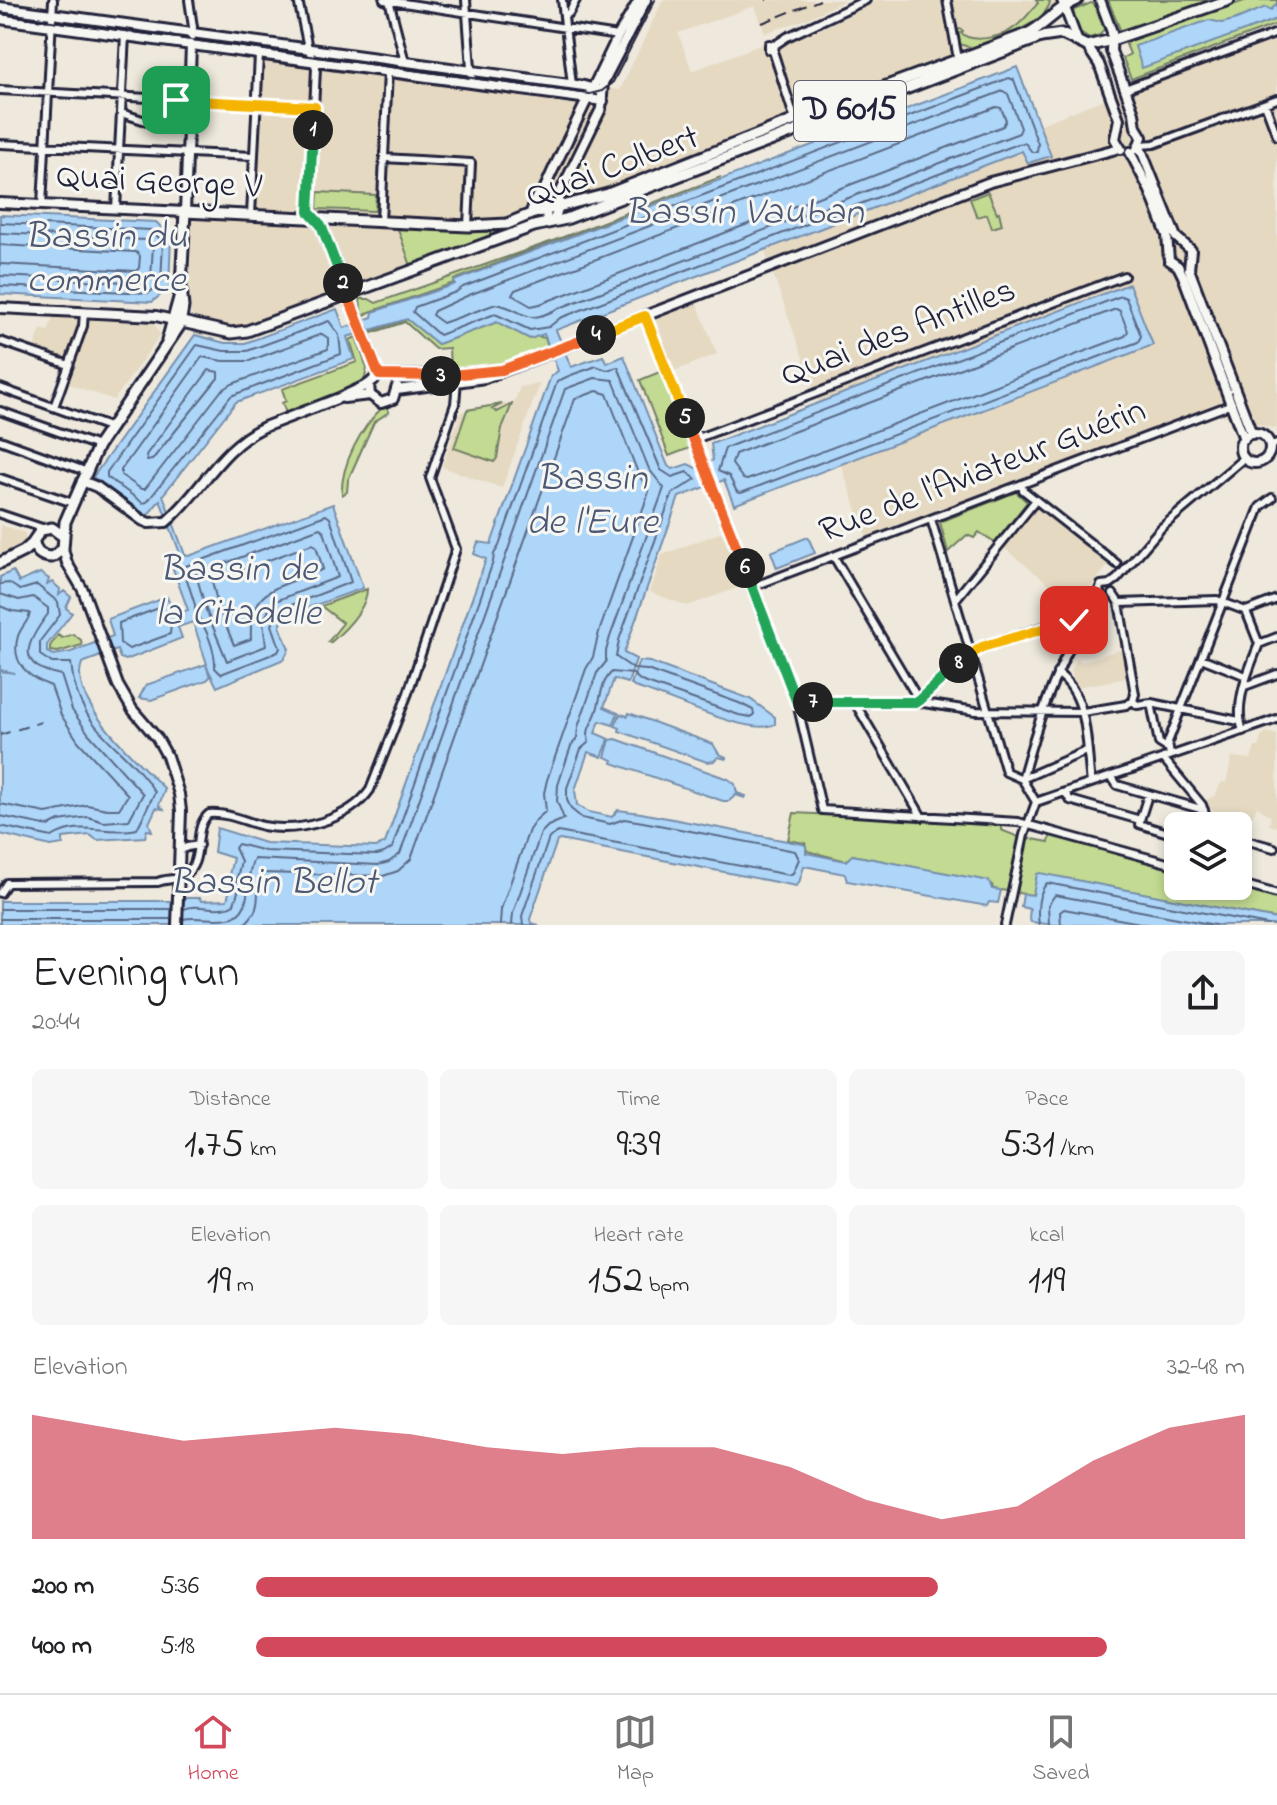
<!DOCTYPE html>
<meta charset="utf-8">
<style>
:root{--surface:#fff;--page:#f6f6f6;--text:#202124;--muted:#757577;--line:#e0e0e0;--accent:#d1495b}
body{margin:0;font-family:"Indie Flower",sans-serif;background:var(--page);color:var(--text);height:100vh;display:flex;flex-direction:column;font-size:30px;white-space:nowrap}
*{box-sizing:border-box;margin:0}
p{font-size:26px;color:var(--muted)}
.icon{flex:none;width:44px;height:44px;fill:none;stroke:currentColor;stroke-width:2;stroke-linecap:round;stroke-linejoin:round}
.map{position:relative;height:925px;overflow:hidden}
.drawer{display:flex;flex-direction:column;background:var(--surface);flex:1}
.drawer>*{flex:none}
.buttons{position:absolute;left:1164px;top:812px;display:grid;gap:16px}
.buttons a{display:grid;place-items:center;width:88px;height:88px;border-radius:12px;background:var(--surface);box-shadow:0 4px 12px #0003;font-size:40px}
.pin{position:absolute;display:grid;place-items:center;width:68px;height:68px;color:#fff;margin:-34px;border-radius:16px;box-shadow:0 4px 12px #0006}
.km{position:absolute;width:40px;height:40px;margin:-20px;border-radius:50%;background:#222;color:#fff;font-size:22px;line-height:40px;text-align:center}
.round{display:grid;place-items:center;flex:none;width:84px;height:84px;border-radius:12px;background:var(--page)}
.head{display:flex;align-items:center;justify-content:space-between;height:136px;padding:0 32px}
h1{font-size:44px;font-weight:600;line-height:60px}
.figures{display:grid;grid-template-columns:repeat(3,1fr);gap:12px;height:136px;padding:8px 32px}
.figures div{display:grid;align-content:center;border-radius:12px;background:var(--page);text-align:center}
.figures b{font-size:40px;font-weight:600}
.figures small{font-size:22px;font-weight:400}
.figures p{font-size:22px}
.chart{height:224px;padding:16px 32px}
.chart p{display:flex;justify-content:space-between}
.chart svg{width:100%;height:144px;margin-top:8px;fill:var(--accent);opacity:.7}
ul{padding:0 32px;list-style:none;font-size:26px}
li{display:grid;grid-template-columns:128px 96px 1fr;align-items:center;height:60px}
li i{height:20px;border-radius:10px;background:var(--accent)}
.tabs{display:flex;justify-content:space-around;align-items:center;height:112px;border-top:2px solid var(--line);background:var(--surface);font-size:22px;color:var(--muted)}
.tabs a{display:grid;justify-items:center;gap:4px}
.tabs .active{color:var(--accent)}
.map>svg:first-child{display:block}
.built{fill:#e5d9c2}
.green{fill:#c2da91;stroke:#727e66;stroke-width:2}
.water{fill:#aed6f8;stroke:#768eac;stroke-width:2}
.lines{fill:none;stroke-linecap:round;stroke-linejoin:round}
.shore{stroke:#5a6a87;stroke-width:2}
.ferry{stroke:#4c5874;stroke-width:2;stroke-dasharray:10 8;stroke-linecap:butt}
.street-casing{stroke:#22223b;stroke-width:12}
.secondary-casing{stroke:#22223b;stroke-width:14}
.primary-casing{stroke:#22223b;stroke-width:15}
.street{stroke:#f6f6f2;stroke-width:6}
.secondary{stroke:#f6f6f2;stroke-width:8}
.primary{stroke:#f6f6f2;stroke-width:9}
.tram{stroke:#22223b;stroke-width:2}
.rail{stroke:#22223b;stroke-width:2;stroke-dasharray:12 6;stroke-linecap:butt}
.split-1-casing{stroke:#fff;stroke-width:16}
.split-2-casing{stroke:#fff;stroke-width:16}
.split-3-casing{stroke:#fff;stroke-width:16}
.split-4-casing{stroke:#fff;stroke-width:16}
.split-5-casing{stroke:#fff;stroke-width:16}
.split-6-casing{stroke:#fff;stroke-width:16}
.split-7-casing{stroke:#fff;stroke-width:16}
.split-8-casing{stroke:#fff;stroke-width:16}
.split-9-casing{stroke:#fff;stroke-width:16}
.split-1{stroke:#f5b400;stroke-width:10}
.split-2{stroke:#22a559;stroke-width:10}
.split-3{stroke:#f0652b;stroke-width:10}
.split-4{stroke:#f0652b;stroke-width:10}
.split-5{stroke:#f5b400;stroke-width:10}
.split-6{stroke:#f0652b;stroke-width:10}
.split-7{stroke:#22a559;stroke-width:10}
.split-8{stroke:#22a559;stroke-width:10}
.split-9{stroke:#f5b400;stroke-width:10}
.labels{text-anchor:middle;dominant-baseline:central;stroke-width:6;stroke-linejoin:round;paint-order:stroke}
.shield{fill:#f6f6f2;stroke:#626272;stroke-width:2}
.shield-label{font-size:34px;font-weight:bold;fill:#22223b}
.street-label{font-size:36px;fill:#22223b;stroke:#f6f6f2}
.water-label{font-size:38px;font-style:italic;fill:#4c5874;stroke:#f6f6f2}
</style>
<div class="map">
<svg width="1277" height="925" viewBox="0 0 1277 925">
<rect width="100%" height="100%" fill="#eee9dc"/>
<filter id="ink" filterUnits="userSpaceOnUse"><feTurbulence type="fractalNoise" baseFrequency=".0125" numOctaves="2"/><feDisplacementMap in="SourceGraphic" scale="16" xChannelSelector="R" yChannelSelector="G"/><feConvolveMatrix kernelMatrix="1 2 1 2 8 2 1 2 1" color-interpolation-filters="sRGB"/></filter>
<g filter="url(#ink)">
<path class="built" d="M663,0H845L807,19L765,33L755,6L678,33L692,71L763,44L817,31L876,0H1059L1057,16L753,131L531,223L243,329L196,321L189,310L192,219L254,218L262,41L620,90Z
M1277,31V429L1214,413L870,547L762,243L1041,124Z
M697,303L717,354L672,372L654,323L655,319Z
M53,318L77,319V331L64,361L33,350L41,329L48,331Z
M89,320L154,323L160,335L114,400L66,383Z
M540,383L502,488L442,467L461,412L505,403L506,406L514,403L520,387Z
M1036,508L1108,565L1077,606L1004,548Z
M1,525L25,533V543L0,554Z
M722,532L743,586L687,606L650,592L662,555Z
M1122,649L1127,678L1077,687L1071,671L1077,659L1082,662Z
M1267,732L1277,735V827L1269,825L1271,817L1257,807L1251,818L1247,839L1238,837V826L1222,824L1223,814L1210,809L1205,801L1215,795L1222,782L1226,783L1232,757L1251,759L1255,747H1259L1261,737Z"/>
<path class="green" d="M1036,0H1047L1050,2C1044,27 993,39 971,48L960,44L957,30L960,29L963,31L961,33C973,44 1003,37 1015,27C1024,21 1031,11 1038,3Z
M1108,0H1218L1121,32Z
M1247,0H1277V24L1131,79L1123,58L1130,54L1125,42Z
M1091,3L1094,4L1104,29L1100,35L1089,38L1080,32L1073,13L1074,10Z
M66,18L179,33L178,41L65,26Z
M320,52L460,71L459,79L318,60Z
M484,74L582,87L577,95L483,82Z
M721,177L454,280V283L370,312L362,317L360,299H369L376,303L550,242Z
M318,192L376,195L375,211L317,209Z
M988,192L997,213L999,212L1002,225L992,228L987,214L977,217L970,199Z
M528,221L530,225L411,266L398,229L490,232Z
M407,319L438,344L497,322L530,339L537,336L545,338L548,347L497,366L450,370L449,348L435,349L405,322L369,334L368,332Z
M356,337L367,368L364,382L286,413L282,403L286,401L282,389L357,362L350,340Z
M662,371L690,448L669,456L640,380Z
M502,404L492,409L497,412L512,404L502,428L497,458L494,462L454,448L467,410Z
M383,407L388,408L389,412L374,422L348,480L347,492L342,495C340,465 362,426 383,407Z
M1016,492L1027,502L995,543L979,532L974,538L967,535L948,552L940,522Z
M367,589C367,609 344,631 330,643L328,642L343,623L321,606Z
M73,634L81,640L82,645L58,652L50,651V646L58,635L62,638Z
M794,813L1001,823V830L1019,837L1007,891L993,889L992,885L983,881L853,855L847,861L807,851L805,843L788,840Z
M1051,833L1178,869V886H1237L1277,898V919L1042,874L1032,895L1017,893L1027,838L1049,842Z"/>
<path class="water" d="M1277,3V19L1142,68L1135,46L1209,20L1222,23L1234,20L1266,7L1271,10Z
M1017,67L1051,156L1028,163L1022,151L556,330L571,367L603,356L607,363L624,356L668,466L673,469L688,464L696,468L713,460L711,444L1129,284L1153,345L734,505L724,480L679,497L624,653L636,659L628,683L614,679L604,707L618,713L613,725L600,721L595,733L609,739L602,757L588,752L575,790L577,805L589,812L612,817L618,810L641,813L803,844L806,846V853L846,861L852,855L989,881L992,889L1001,890L998,903L989,902L987,906L847,881L845,874L804,866L799,883L796,886L560,840L557,841L530,919L531,923L539,925H0V901H184L186,898H200L201,901L227,900L230,889L226,888L233,858L214,852L217,828L265,843L377,847L385,843L486,559L474,554L478,542L491,544L551,376L558,371L544,334L530,339L497,322L438,344L407,319L347,337L354,359L236,402L163,495L185,555L189,556L333,504L363,588L285,616L280,626L289,649L284,659L217,687L206,665L210,677L207,680L151,700L139,698L146,685L207,664L193,622L178,627L182,638L126,660L120,658L117,650L82,663C67,701 140,763 165,789L159,805L163,809L156,808L149,823L152,831L147,830L145,837L97,840L90,835L63,838V844L51,846L0,834V671L15,673L0,670V577L13,571L19,582L40,573L49,579L47,585L52,582L60,589L59,595L64,591L71,597L66,608L72,613L47,645V652L54,655L71,652L113,636L108,619L167,597L174,615L188,610L171,563L180,560L181,556L160,500L147,516L93,477L195,335L225,343H245L337,309L344,328L372,317L373,312L455,284L454,281Z
M0,215L156,222L171,237L169,288L152,302L0,294Z
M808,537L815,553L777,568L771,552Z
M639,661L650,662L750,699L775,717V724C750,738 664,694 634,687L631,684Z
M629,713L713,744L719,754L726,757V759L718,757L714,761L707,762L619,731L620,728L615,726L620,714L628,716Z
M616,739L728,779L735,784L737,793L746,796L745,798L736,795L729,801H723L612,763L613,760L605,757L610,740Z
M1040,873L1277,919V925H1054L1031,922L1029,918L1030,909L1021,907L1023,894L1033,895L1037,874Z"/>
<g class="lines">
<path class="shore" d="M1009,78L1014,80L1038,144L1037,152H1032L1025,143L1018,144L560,318L549,327L530,330L495,314L439,335L413,312L415,307L456,292L463,287Z
M1003,91L1008,94L1021,128L1019,133L557,309C522,327 528,310 496,304L443,323L432,315L434,311L469,295Z
M996,107L1001,108L1006,120L1003,126L540,304L531,306L512,295L515,290Z
M0,223L151,230L163,242L161,283L149,293L0,286
M0,233L146,240L153,246L151,278L146,283L0,276
M0,245L136,252L140,256L139,268L136,271L0,264
M1121,296L1126,298L1141,336L1138,342L741,493L737,492L729,476L718,471L725,448Z
M1116,309L1120,311L1128,331L1125,336L747,480L743,479L732,464L735,454Z
M329,321L339,335L341,354L231,396L147,502L143,503L107,477V472L197,345L224,351H247Z
M322,334L328,338V349L232,384L221,391L145,489H141L121,475V470L202,357L223,361H249Z
M209,370L218,372V378L152,460L147,461L146,455Z
M326,515L330,518L351,582L281,609L272,625L280,648L278,652L221,674L215,668C216,653 206,625 195,614V605L183,567Z
M320,528L324,531L338,577L273,602L263,622L266,646L227,661L206,610L196,574Z
M312,544L316,546L323,569C284,588 248,584 251,639L234,645L218,606L212,581Z
M0,584L9,583L20,590L37,585L58,602L60,615L40,641V655L52,663H71C77,732 123,742 155,792L137,829C106,836 80,819 52,837L0,826
M0,594L19,600L33,597L48,608V614C26,643 14,666 61,675L72,710L88,733L143,794L129,820L104,822L88,817L59,821L49,826L0,816
M0,606L12,611L30,613C29,621 21,627 18,636C10,663 29,678 51,686L61,715L78,741L128,795L119,809H107L87,805L46,813L0,804
M159,608L171,623L170,634L129,649L120,643L119,623Z
M0,909H172
M184,909C199,902 218,914 234,904L238,892L236,882L241,861L235,848L238,844L265,851L377,855L384,853L392,848L493,562L494,554L499,546L557,382C569,374 582,372 596,366L607,370L618,367L661,470L672,477L687,472L696,479L672,494L619,640L616,657L634,669L647,670L739,703L753,710L754,714L751,717L739,715L641,681L633,674L612,672C601,682 601,697 597,710C594,722 585,728 589,742L581,749L567,788V800L571,809L582,818L610,824L624,819L643,822L795,851L799,859L793,873L789,875L558,832L549,838L522,916L523,925
M0,919H171
M183,919C198,916 213,921 228,918C256,914 243,877 254,859L378,865L389,862L400,854L565,389L595,378L613,380L649,469L664,488L610,637L606,651V662L597,673L578,727L577,738L571,746L558,785L557,801L564,819L548,826L541,833L513,913L512,925
M243,925C267,906 252,891 262,873L383,876L398,871L411,859L575,399L597,391L607,394L638,473L649,492L599,632L593,657L586,669L547,780L544,793L546,811L536,820L529,830L501,909L500,925
M1039,925C1037,911 1037,894 1047,883L1268,925
M1049,925L1048,905L1055,895L1215,925
M1061,925L1060,912L1064,909L1151,925"/>
<path class="ferry" d="M0,735L41,722"/>
<g class="street-casing">
<path id="street" d="M189,0L193,27L191,45
M298,0L308,48L316,68L309,212L315,219
M384,0L618,36
M389,0L405,62
M466,0L472,82
M562,0L572,85
M947,0L958,59
M564,15L569,13L576,0
M769,44L775,45L774,51L769,50Z
M775,45L787,37L866,0
M773,51L795,120
M1125,89L1277,33
M0,90L315,107
M1265,104L1277,136
M121,113L152,123
M0,144L253,156
M1141,145L1154,144L1277,99
M384,158L471,163L468,226
M42,205L53,0
M116,209L125,35
M251,215L259,55
M381,222L388,71
M645,316L797,703L822,810L1018,822L1178,866
M0,341L69,365
M0,388L109,427
M54,407L83,326L84,312
M0,411L98,446
M0,440L85,471
M693,440L1124,276
M1270,446L1277,443
M0,478L73,503
M1022,485L1023,490L1117,564
M0,514L42,528
M931,519L1006,772L1022,779L1086,751
M834,557L914,692L917,702L971,653L982,647L1065,620L1083,622
M752,587L1232,404
M1113,594L1119,603L1135,694L1133,701
M1101,595L1099,590L1101,585L1110,584L1117,579L1161,528L1244,458
M955,600L1036,500
M1119,603L1217,600L1246,611L1259,644C1249,669 1233,705 1243,731
M1246,611L1277,599
M1259,644L1277,637
M1201,658L1246,676
M1057,673C1090,695 1086,747 1091,783
M1245,686L1277,674
M797,703L917,702L976,711L1083,712L1126,705L1133,701L1137,705L1151,703L1239,721
M855,703L922,817
M1151,703L1159,743L1167,748
M1170,756L1168,742L1260,507L1272,498
M1163,758L1202,805L1209,826
M1111,776L1117,785L1204,810
M1065,792L1070,800L1140,820L1148,795
M1036,802L1277,719
M1036,802L1022,779C1041,710 1060,655 1101,595
M1139,824L1178,836
M1238,838L1274,848
M179,851L187,847L199,845
M7,883L158,882C165,879 176,880 183,876C206,863 191,828 209,814C227,812 246,822 263,826C298,833 349,820 370,790L408,693L456,549L430,478L455,404L457,380
M1238,883L1277,894
M0,893L7,883
M1005,925L1024,835L1036,802"/>
</g>
<g class="secondary-casing">
<path id="secondary" d="M1062,0L1077,40
M1100,0L1112,32L1111,51L1134,113L1136,127L1142,137L1137,149
M0,7L584,86L602,91
M0,19L603,101
M1087,46L1099,64L1119,119L1115,139L1121,149
M1140,147L1176,237L1191,250L1189,269L1252,434
M1130,152L1150,191L1167,235L1169,260L1178,266L1183,276L1244,439
M0,203L185,212L191,45
M315,219L321,225L379,375
M552,222C560,212 557,202 561,191L601,109L603,83L646,0
M547,223L544,190L552,172L618,36L639,0
M0,308L156,316L173,320
M369,384L370,395L381,403L393,399L397,386
M397,390L485,378L990,182L1120,148
M344,398L370,395
M1240 448a15 15 0 1 1 30 0a15 15 0 1 1-30 0Z
M82,481L97,487L142,520L149,523L166,522C201,493 219,448 264,427L339,398L369,384L379,375H450L493,371
M63,549L67,563L83,590L118,685L132,709L157,738L167,756L179,794L181,811L177,925"/>
</g>
<g class="primary-casing">
<path id="primary" d="M531,214L536,199L544,190
M173,320L231,333L247,331L534,226L566,219L1041,37L1062,34L1087,46L1112,40L1229,0
M167,341L179,298
M63,536L52,528L41,530L34,540C34,551 41,557 52,557L63,549L65,522L98,446L180,325L183,307L181,286L185,212L468,226L507,224L531,214L608,194L795,120L1027,34C1046,25 1057,8 1077,0
M0,563L24,551L34,542"/>
</g>
<use href="#street" class="street"/>
<use href="#secondary" class="secondary"/>
<use href="#primary" class="primary"/>
<path class="tram" d="M0,14L590,94L602,91L613,82L655,0"/>
<path class="rail" d="M766,0H767
M762,23L820,0"/>
</g>
</g>
<g class="lines" filter="url(#ink)">
<g class="split-1-casing">
<path id="split-1" d="M176,100L315,107L313,130"/>
</g>
<g class="split-2-casing">
<path id="split-2" d="M313,130L309,212L321,225L343,283"/>
</g>
<g class="split-3-casing">
<path id="split-3" d="M343,283L379,375L441,376"/>
</g>
<g class="split-4-casing">
<path id="split-4" d="M441,376L502,370L596,335"/>
</g>
<g class="split-5-casing">
<path id="split-5" d="M596,335L645,316L685,418"/>
</g>
<g class="split-6-casing">
<path id="split-6" d="M685,418L745,568"/>
</g>
<g class="split-7-casing">
<path id="split-7" d="M745,568L797,703L813,702"/>
</g>
<g class="split-8-casing">
<path id="split-8" d="M813,702H917L959,663"/>
</g>
<g class="split-9-casing">
<path id="split-9" d="M959,663L982,647L1074,620"/>
</g>
<use href="#split-1" class="split-1"/>
<use href="#split-2" class="split-2"/>
<use href="#split-3" class="split-3"/>
<use href="#split-4" class="split-4"/>
<use href="#split-5" class="split-5"/>
<use href="#split-6" class="split-6"/>
<use href="#split-7" class="split-7"/>
<use href="#split-8" class="split-8"/>
<use href="#split-9" class="split-9"/>
</g>
<g class="labels">
<rect class="shield" x="794" y="81" width="112" height="60" rx="6"/>
<g class="shield-label">
<text x="850" y="111">D 6015</text>
</g>
<g class="street-label">
<text transform="translate(613 168) rotate(-20)">Quai Colbert</text>
<text transform="translate(159 183) rotate(3)">Quai George V</text>
<text transform="translate(899 334) rotate(-21)">Quai des Antilles</text>
<text transform="translate(983 472) rotate(-21)">Rue de l'Aviateur Guérin</text>
</g>
<g class="water-label">
<text x="744" y="214">Bassin Vauban</text>
<text x="106" y="238">Bassin du<tspan x="106" dy="44">commerce</tspan></text>
<text x="592" y="480">Bassin<tspan x="592" dy="44">de l'Eure</tspan></text>
<text x="238" y="571">Bassin de<tspan x="238" dy="44">la Citadelle</tspan></text>
<text x="273" y="884">Bassin Bellot</text>
</g>
</g>
</svg>
<div class="buttons">
<a><svg class="icon" aria-label="layers" viewBox="0 0 24 24"><path d="M12 4l9 5-9 5-9-5zM3 14l9 5 9-5"/></svg></a>
</div>
<div class="pin" style="left:176px;top:100px;background:#1e9e55"><svg class="icon" aria-label="arrive" viewBox="0 0 24 24"><path d="M6 21V4h12l-3 4 3 4H6"/></svg></div>
<div class="pin" style="left:1074px;top:620px;background:#d93025"><svg class="icon" aria-label="check" viewBox="0 0 24 24"><path d="M5 12l5 5 9-10"/></svg></div>
<b class="km" style="left:313px;top:130px">1</b>
<b class="km" style="left:343px;top:283px">2</b>
<b class="km" style="left:441px;top:376px">3</b>
<b class="km" style="left:596px;top:335px">4</b>
<b class="km" style="left:685px;top:418px">5</b>
<b class="km" style="left:745px;top:568px">6</b>
<b class="km" style="left:813px;top:702px">7</b>
<b class="km" style="left:959px;top:663px">8</b>
</div>
<section class="drawer">
<div class="head"><div><h1>Evening run</h1><p>20:44</p></div><a class="round"><svg class="icon" aria-label="share" viewBox="0 0 24 24"><path d="M12 15V3M7 8l5-5 5 5M5 13v7h14v-7"/></svg></a></div>
<div class="figures">
<div><p>Distance</p><b>1.75<small> km</small></b></div>
<div><p>Time</p><b>9:39</b></div>
<div><p>Pace</p><b>5:31<small> /km</small></b></div>
</div>
<div class="figures">
<div><p>Elevation</p><b>19<small> m</small></b></div>
<div><p>Heart rate</p><b>152<small> bpm</small></b></div>
<div><p>kcal</p><b>119</b></div>
</div>
<div class="chart"><p><span>Elevation</span>32–48 m</p>
<svg viewBox="0 0 160 44" preserveAspectRatio="none"><path d="M0 44V6L10 10L20 14L30 12L40 10L50 12L60 16L70 18L80 16L90 16L100 22L110 32L120 38L130 34L140 20L150 10L160 6V44z"/></svg>
</div>
<ul>
<li><b>200 m</b>5:36<i style="width:69%"></i></li>
<li><b>400 m</b>5:18<i style="width:86%"></i></li>
</ul>
</section>
<nav class="tabs">
<a class="active"><svg class="icon" aria-label="home" viewBox="0 0 24 24"><path d="M3 11l9-7 9 7M6 9v11h12V9"/></svg>Home</a>
<a><svg class="icon" aria-label="map" viewBox="0 0 24 24"><path d="M3 6l6-2 6 2 6-2v14l-6 2-6-2-6 2zM9 4v14M15 6v14"/></svg>Map</a>
<a><svg class="icon" aria-label="saved" viewBox="0 0 24 24"><path d="M7 4h10v16l-5-4-5 4z"/></svg>Saved</a>
</nav>
